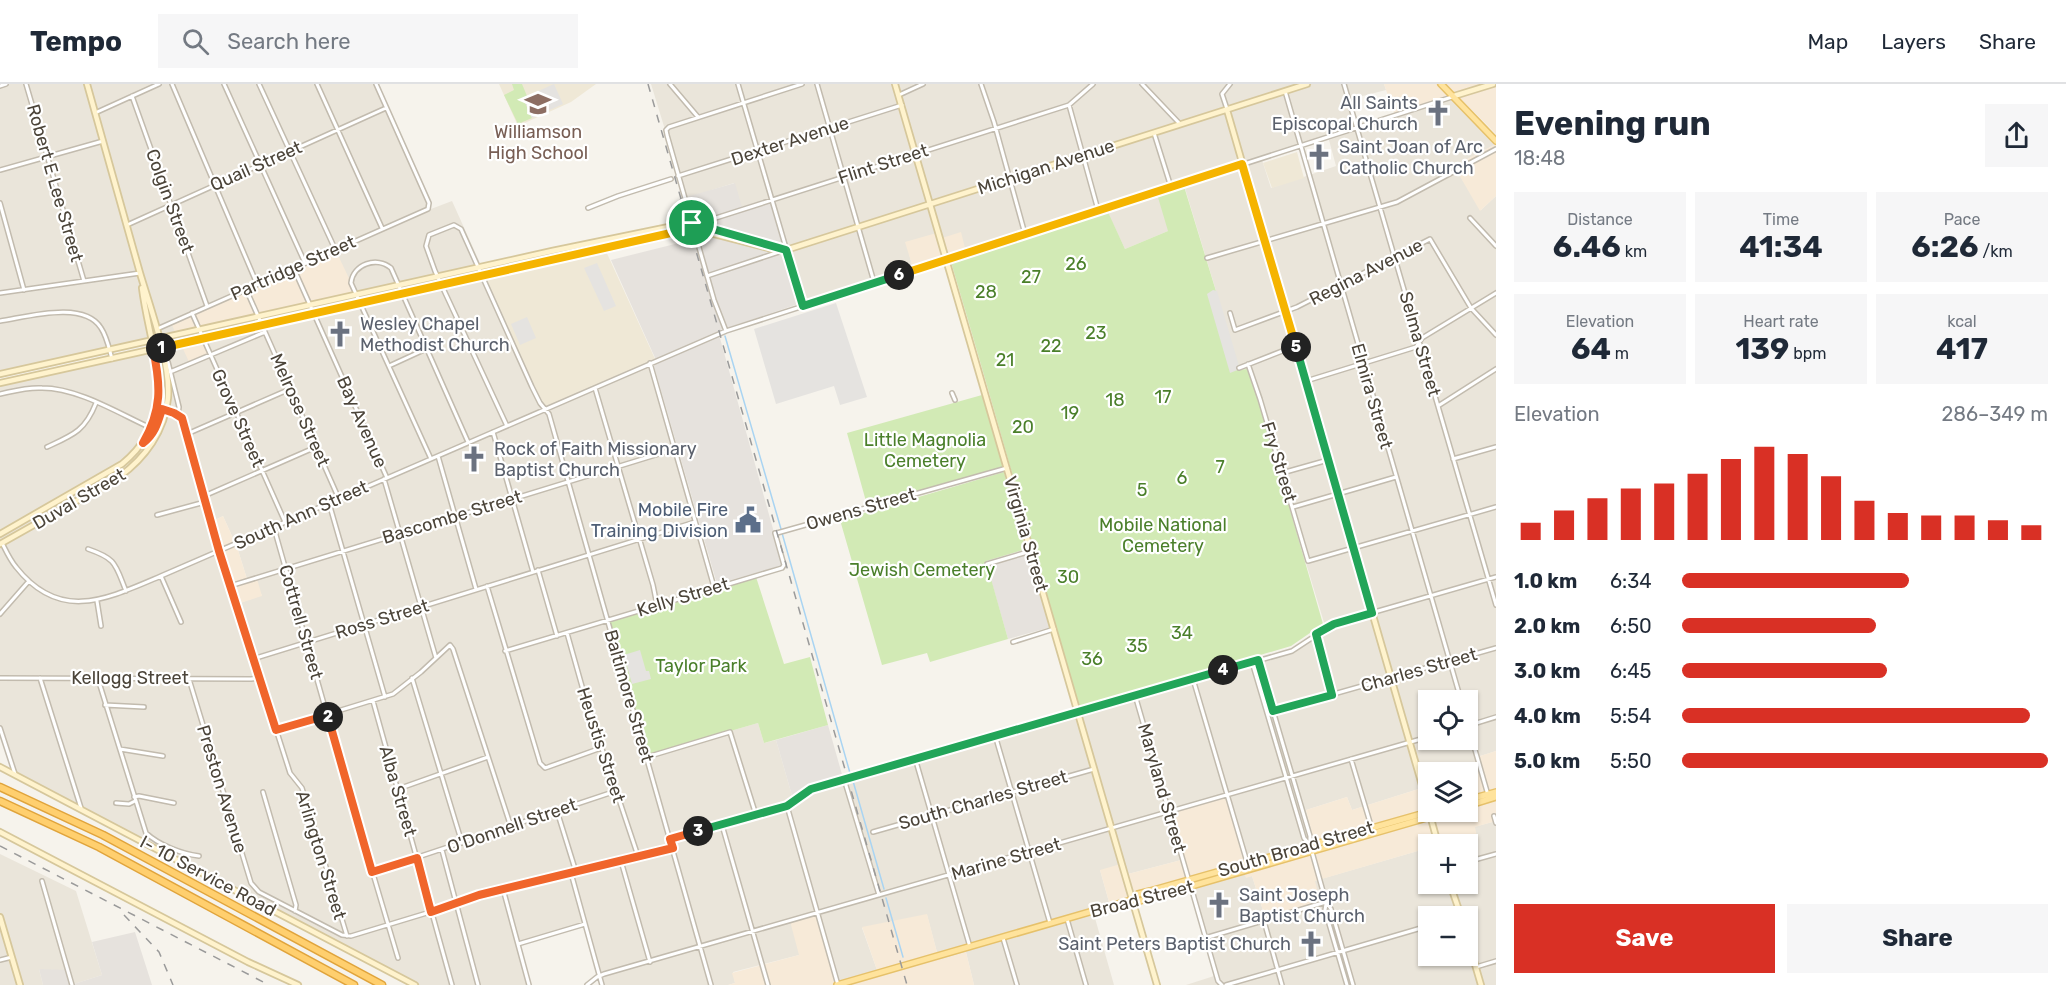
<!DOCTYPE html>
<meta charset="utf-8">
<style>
:root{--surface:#fff;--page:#f6f6f7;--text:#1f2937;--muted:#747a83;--line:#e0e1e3;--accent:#d93025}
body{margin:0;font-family:Rubik,sans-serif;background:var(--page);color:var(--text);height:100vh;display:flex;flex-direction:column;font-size:22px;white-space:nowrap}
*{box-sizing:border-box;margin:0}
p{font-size:20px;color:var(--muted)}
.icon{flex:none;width:33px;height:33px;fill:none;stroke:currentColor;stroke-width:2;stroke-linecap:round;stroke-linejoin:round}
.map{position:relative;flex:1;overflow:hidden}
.side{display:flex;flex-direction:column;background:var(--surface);width:570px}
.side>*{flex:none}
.tools{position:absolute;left:1418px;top:606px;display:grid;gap:12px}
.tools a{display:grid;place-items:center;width:60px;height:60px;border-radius:0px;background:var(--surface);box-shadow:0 2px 4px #0004;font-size:30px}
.pin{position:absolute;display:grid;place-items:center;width:51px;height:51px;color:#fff;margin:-26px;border:3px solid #fff;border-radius:50%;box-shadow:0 2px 6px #0007}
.km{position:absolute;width:30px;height:30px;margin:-15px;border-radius:50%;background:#222;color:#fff;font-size:16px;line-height:30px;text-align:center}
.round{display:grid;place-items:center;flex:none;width:63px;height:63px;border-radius:0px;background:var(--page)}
.headline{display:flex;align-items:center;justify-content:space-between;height:102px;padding:0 18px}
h1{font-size:33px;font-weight:700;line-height:45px}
.figures{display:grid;grid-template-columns:repeat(3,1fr);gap:9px;height:102px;padding:6px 18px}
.figures div{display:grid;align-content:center;border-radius:0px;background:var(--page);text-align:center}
.figures b{font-size:30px;font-weight:700}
.figures small{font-size:16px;font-weight:400}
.figures p{font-size:16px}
.chart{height:168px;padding:12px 18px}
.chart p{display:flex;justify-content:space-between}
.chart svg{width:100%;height:108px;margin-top:6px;stroke:var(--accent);stroke-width:6}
.button{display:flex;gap:12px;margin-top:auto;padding:12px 18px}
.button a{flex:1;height:69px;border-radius:0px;background:var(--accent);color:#fff;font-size:24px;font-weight:700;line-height:69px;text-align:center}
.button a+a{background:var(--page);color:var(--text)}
ul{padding:0 18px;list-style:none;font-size:20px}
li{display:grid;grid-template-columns:96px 72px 1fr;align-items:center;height:45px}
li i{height:15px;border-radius:8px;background:var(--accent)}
header{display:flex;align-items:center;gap:36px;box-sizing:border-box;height:84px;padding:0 30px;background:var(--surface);border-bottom:2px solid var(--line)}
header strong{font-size:28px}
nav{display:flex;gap:33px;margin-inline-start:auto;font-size:21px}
.search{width:420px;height:54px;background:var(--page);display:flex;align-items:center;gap:15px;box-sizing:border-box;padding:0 21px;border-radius:0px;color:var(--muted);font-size:22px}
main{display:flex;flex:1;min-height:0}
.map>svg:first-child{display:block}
.residential{fill:#eae5da;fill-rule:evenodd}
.commercial{fill:#f7ead8}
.industrial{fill:#e6e2dd}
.education{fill:#efe8d6}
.green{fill:#d2eab5}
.parking{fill:#e5e3e0}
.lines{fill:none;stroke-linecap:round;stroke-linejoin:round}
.stream{stroke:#a9d4f2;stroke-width:1.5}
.street-casing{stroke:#c2bbae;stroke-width:6}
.secondary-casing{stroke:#d6c79b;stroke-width:8}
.primary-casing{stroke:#e6c16a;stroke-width:8}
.highway-casing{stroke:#e0a43c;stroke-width:9}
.street{stroke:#fff;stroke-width:3}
.secondary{stroke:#fff3cd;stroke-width:4.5}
.primary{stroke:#ffe39c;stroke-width:5}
.highway{stroke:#ffcf6e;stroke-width:6}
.rail{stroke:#9a9a9a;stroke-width:1.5;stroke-dasharray:8 8;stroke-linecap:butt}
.split-1-casing{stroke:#fff;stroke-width:12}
.split-2-casing{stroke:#fff;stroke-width:12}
.split-3-casing{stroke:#fff;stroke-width:12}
.split-4-casing{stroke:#fff;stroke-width:12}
.split-5-casing{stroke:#fff;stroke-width:12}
.split-6-casing{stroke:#fff;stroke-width:12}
.split-7-casing{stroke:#fff;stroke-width:12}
.split-1{stroke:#f5b400;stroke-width:8}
.split-2{stroke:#f0652b;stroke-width:8}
.split-3{stroke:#f0652b;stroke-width:8}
.split-4{stroke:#22a559;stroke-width:8}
.split-5{stroke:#22a559;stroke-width:8}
.split-6{stroke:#f5b400;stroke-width:8}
.split-7{stroke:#22a559;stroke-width:8}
.labels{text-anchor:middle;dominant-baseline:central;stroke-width:4.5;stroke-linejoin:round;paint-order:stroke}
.worship-label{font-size:18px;fill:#5b616d;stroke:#fff;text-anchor:start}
.education-label{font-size:18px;fill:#785e54;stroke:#fff}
.street-label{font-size:18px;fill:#4b4439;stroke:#fff}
.park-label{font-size:18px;fill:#4a7f2a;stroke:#fff}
.service-label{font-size:18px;fill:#4e5e75;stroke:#fff;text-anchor:end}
</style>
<header>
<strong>Tempo</strong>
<div class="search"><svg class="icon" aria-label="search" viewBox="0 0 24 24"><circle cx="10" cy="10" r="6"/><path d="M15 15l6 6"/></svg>Search here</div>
<nav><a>Map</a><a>Layers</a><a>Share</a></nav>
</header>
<main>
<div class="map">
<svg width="1496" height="901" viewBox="0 0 1496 901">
<rect width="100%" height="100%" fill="#f6f3ec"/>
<path class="residential" d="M0,0H85L155,237L90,0H374L431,125L452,117L545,323L439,372L650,279L714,503L648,671L758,639L764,659L776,656L793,715L805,708L1294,569L1326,545L1247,285L1240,286L1184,101L1168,147L1125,165L1108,129L966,168L942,154L906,158L913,184L804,218L772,114L741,123L734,99L686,114L651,0H1384L1386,6L1347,16L1356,42L1226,87L1262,76L1271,104L1336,82L1329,56L1453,14L1496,60L1454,82L1481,126L1496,112V667L1477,673L1478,677L1458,682L1459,688H1428V702L1352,726L1347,713L1306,726L1315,759L1244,780L1226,714L1172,729L1185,775L1128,790L1100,786L1109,818L1093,827L1114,901H974L966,868L939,876L927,831L862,844L877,886L836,898L799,871L733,888L735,899L728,901H602L585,841L518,860L529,901H414L16,691L0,643V593L154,592L0,591V301L159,266L192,376L160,254L0,289ZM223,432L237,463L248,498L262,511L234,521L209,439ZM1428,616H1467V656H1428Z
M1496,737V901H1186L1214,892L1187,795L1241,779L1246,793L1252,792L1265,833L1314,797L1428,764V800H1467V760H1453L1477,753L1474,743ZM1428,832H1467V872H1428Z
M0,770L76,807L102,891L74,900L39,885L43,901H0Z"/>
<path class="commercial" d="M1384,0H1496V50L1456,10L1394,29Z
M1496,60V112L1480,127L1454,82Z
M940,148L942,154L961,148L966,168L913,184L905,158Z
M335,165L357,211L200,246L210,271L190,280L171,239Z
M223,432L237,463L248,498L257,495L262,512L234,521L209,439Z
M1496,667V737L1475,743L1477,753L1453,760H1428V764L1315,797L1320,817L1265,833L1252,792L1246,794L1241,779L1109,818L1100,786L1124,779L1128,790L1185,775L1172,729L1226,714L1247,789L1317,769L1306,726L1347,713L1352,726L1428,702V728H1467V688H1459L1458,682L1478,677L1477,673Z
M817,829L836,898L877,886L862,843L927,830L939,876L966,868L974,901H728L735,899L732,889L799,871L790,837Z"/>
<path class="industrial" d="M735,99L742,123L772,114L804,218L718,247L783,481L717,500L654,282L656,276L611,176L691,156L679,115Z
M1030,470L1051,543L1008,555L987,482Z
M828,641L843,694L810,703L793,715L776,656Z
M135,848L152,901H43L39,885L70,886L74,900L102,891L92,858Z"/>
<path class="education" d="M499,0H596L571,18L518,42Z
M1297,68L1304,94L1272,104L1263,79Z
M605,165L656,277L546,325L540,319L482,192Z"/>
<path class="green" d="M512,0H522L527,12L523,14L532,34L518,40L504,11L514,6Z
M1183,99L1240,286L1247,285L1257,312L1323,540L1291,562L1079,624C1036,476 995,326 951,178L1108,128L1125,165L1168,147L1157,110L1159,107Z
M982,311L1003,383L867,421L847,349Z
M1004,388L1026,465L986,477L1008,555L930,578L927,569L882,581L840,436Z
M756,493L784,580L810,573L828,641L764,659L758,639L648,671L607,536Z"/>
<path class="parking" d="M554,0L563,20L532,34L523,14Z
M597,179L616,222L604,227L584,184Z
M1213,206L1217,207L1240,285L1230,289L1207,210Z
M836,219L867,313L840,321L834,302L776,320L754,245Z
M527,233L536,254L520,261L511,240Z
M640,566L646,587H649L651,595L632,600L624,571Z"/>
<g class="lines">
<path class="stream" d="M725,252L781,445
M782,449L850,689
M853,697L884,805
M886,814L903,873"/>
<g class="street-casing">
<path id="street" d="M26,0L84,197
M172,0L257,200
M224,0L305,179
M259,0L335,165
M317,0L382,144
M670,0L698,33
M738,0L803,222
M817,0L874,198
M981,0L994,38L1025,150
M1142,0L1180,40
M1344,0L1496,521
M0,2L6,0
M1285,7L1461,616
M899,11L923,0
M132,12L207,222
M1069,21L1098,126
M1227,25L1222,10L1230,0
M95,29L159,0
M1154,49L1171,103
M0,86L103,57
M678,92L902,21
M0,119L24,206
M588,124L618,112L671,95
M1470,134L1496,162
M692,139L667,51L666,46L669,43L802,0
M697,140L1069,21L1093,0
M127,141L386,24
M694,146L714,216L726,247
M1207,174L1397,118L1496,65
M294,185L387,394
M707,192L782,167
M246,205L339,415
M0,209L140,189
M192,229L285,438
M1230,229L1235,246L1297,223L1430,155L1471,224L1496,251
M0,237C27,233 84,216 101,244C107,253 109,264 112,275
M157,245L428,125L429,119L376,0
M164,277L168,278L179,323L178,331
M650,279L714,503
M1248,280L1260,315L1308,477L1496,423
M389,282L426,265
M1239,284L1295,262
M170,288L265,248
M1306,297L1416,263L1422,254L1496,209
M595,304L653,501L657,521
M952,309L955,316
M0,310C14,307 27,303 42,304C78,304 118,329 151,344
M1438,322L1496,285
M162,325L178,331L184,338L219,467L290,689L302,704L347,852
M507,342L435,187L426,162L429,151L454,141L461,145L532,303L540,319L549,330L711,901
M493,348L533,488
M187,350L290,305
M143,359C161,345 169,312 159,291
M47,363C73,351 85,347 96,319
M438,372L476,505
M431,375L351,199C353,180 377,172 391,184L468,358
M1453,375L1496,363
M1282,389L1328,376
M384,395L436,574
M204,412L316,363
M329,419L385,613
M1293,423L1396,393
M157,431L205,418
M274,444L355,729L398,874
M2,459C6,467 10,476 16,483C60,539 107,515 161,492L726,247L1452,13
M88,465C117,475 115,480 126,507
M987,480L1031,467
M538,486L557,552
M161,492L181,538
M230,502L675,365
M487,502L540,679L545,684L548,683L601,664
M97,517L101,542
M0,530L29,497
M567,549L587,620L638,772
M1315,550L1332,611
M1013,558L1054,545
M505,567L782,484L784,481L775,449H777L1007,384
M253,575L695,438
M1258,576L1310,752V762
M1252,578L1304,754L1310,761
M0,594L251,595L259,594
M40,594L81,724
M412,594L462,759
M98,595L146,749C159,761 182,770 199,772
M189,595L251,799L259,808L342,851L351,852L450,822L479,811L673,764
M1193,595L1247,778
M1135,611L1189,797
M373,617L452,901
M105,621L144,623
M1267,629L1496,564
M1467,638L1488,711
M1467,642L1496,633
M0,644L15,690
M276,646L393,610L421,588L450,561L453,565L511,743
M995,651L1050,839
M120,665L163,672
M647,673L730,648L756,731
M915,674L970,863
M1351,675L1372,745
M844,695L879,811
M398,705L488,673
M263,708L296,821L295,827
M134,713L139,712L174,719
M116,719L129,720L135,717
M787,722L838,901
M557,727L576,788
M1494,732L1496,739
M722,741L768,901
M873,748L1094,685
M670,755L787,722L811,705L1285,569L1292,567L1333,540L1496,493
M442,766L478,901
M1312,768L1326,818L1331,825L1353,901
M621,777L650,878
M1467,778L1496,770
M373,788L616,707
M571,789L602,901
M42,797L72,901
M1191,803L1218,897L1222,901
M503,805L529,901
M1326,820L1325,826L1347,901
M1067,835L1086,901
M1264,837L1282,901
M1003,854L1017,901
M1205,854L1326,818
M518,860L585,840
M0,876L12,873
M1476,883L1496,877
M587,901L597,893L604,890L1428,653
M1226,901L1428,842"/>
</g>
<g class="secondary-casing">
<path id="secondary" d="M895,0L1157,901
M1454,12L1493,0
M1227,26L1428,722
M0,290L552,167L688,139L697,140L780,164
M0,299L529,182L690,144L772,165L786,166L1307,0
M0,450L122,380C183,330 150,268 142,204
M0,460L119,393C145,374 165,347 168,314C171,280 150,223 140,189C122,126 105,63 87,0
M0,683L415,901
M1430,731L1438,760
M0,748L248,878L298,901
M1450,800L1461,832
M0,833L20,901
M1467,853L1481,901"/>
</g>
<g class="primary-casing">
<path id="primary" d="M1441,0L1496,57
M1467,716L1496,708
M1467,722L1496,713
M1131,816L1138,810L1150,807L1428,728
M837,901L1131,816L1140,817L1447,728"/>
</g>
<g class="highway-casing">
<path id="highway" d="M0,703L103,751L382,901
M0,717L99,763L354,901"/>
</g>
<use href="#street" class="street"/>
<use href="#secondary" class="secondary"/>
<use href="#primary" class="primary"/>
<use href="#highway" class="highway"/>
<path class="rail" d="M648,0L907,901
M0,762L269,901
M124,831L159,868L173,901"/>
</g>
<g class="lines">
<g class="split-1-casing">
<path id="split-1" d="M161,264L693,144L692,139"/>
</g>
<g class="split-2-casing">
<path id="split-2" d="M161,264L153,265C161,302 162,326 143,359C155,350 158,338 162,325L174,329L182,334L219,467L276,646L328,631V633"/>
</g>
<g class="split-3-casing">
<path id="split-3" d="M328,633L372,788L417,774L431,828L479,811L673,764L670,755L698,747"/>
</g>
<g class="split-4-casing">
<path id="split-4" d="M698,747L787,722L811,705L1223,586"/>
</g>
<g class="split-5-casing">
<path id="split-5" d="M1223,586L1258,576L1273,627L1332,611L1316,550L1334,540L1372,529L1296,263"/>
</g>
<g class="split-6-casing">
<path id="split-6" d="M899,191L1242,80L1296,263"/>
</g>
<g class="split-7-casing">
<path id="split-7" d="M692,139L786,166L803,222L899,191"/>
</g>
<use href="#split-1" class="split-1"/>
<use href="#split-2" class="split-2"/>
<use href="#split-3" class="split-3"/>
<use href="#split-4" class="split-4"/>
<use href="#split-5" class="split-5"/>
<use href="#split-6" class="split-6"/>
<use href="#split-7" class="split-7"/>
</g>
<defs>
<g id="school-bare" transform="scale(2.07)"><path d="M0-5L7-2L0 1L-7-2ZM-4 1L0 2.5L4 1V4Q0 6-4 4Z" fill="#8d6e63" stroke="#fff" stroke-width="2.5" paint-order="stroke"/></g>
<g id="church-bare" transform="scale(2.07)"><path d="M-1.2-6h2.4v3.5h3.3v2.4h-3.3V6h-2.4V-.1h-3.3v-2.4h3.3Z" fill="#6b7280" stroke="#fff" stroke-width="2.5" paint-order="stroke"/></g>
<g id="civic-bare" transform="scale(2.07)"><path d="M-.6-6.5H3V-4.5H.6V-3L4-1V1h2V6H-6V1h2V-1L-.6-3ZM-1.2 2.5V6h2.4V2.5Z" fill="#5c6f8a" stroke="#fff" stroke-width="2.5" paint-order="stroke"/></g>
</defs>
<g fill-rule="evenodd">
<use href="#school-bare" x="538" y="20"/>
<use href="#church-bare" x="1438" y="29"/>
<use href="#church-bare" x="1319" y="73"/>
<use href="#church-bare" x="340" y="250"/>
<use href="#church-bare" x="474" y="375"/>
<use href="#civic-bare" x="748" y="436"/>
<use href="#church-bare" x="1219" y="821"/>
<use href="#church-bare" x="1311" y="860"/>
</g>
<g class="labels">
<g class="worship-label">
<text x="1418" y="19" text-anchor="end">All Saints<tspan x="1418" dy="21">Episcopal Church</tspan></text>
<text x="1339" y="63">Saint Joan of Arc<tspan x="1339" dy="21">Catholic Church</tspan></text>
<text x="360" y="240">Wesley Chapel<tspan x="360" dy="21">Methodist Church</tspan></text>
<text x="494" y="365">Rock of Faith Missionary<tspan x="494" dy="21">Baptist Church</tspan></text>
<text x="1239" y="811">Saint Joseph<tspan x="1239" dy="21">Baptist Church</tspan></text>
<text x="1291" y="860" text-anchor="end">Saint Peters Baptist Church</text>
</g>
<g class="education-label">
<text x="538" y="48">Williamson<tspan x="538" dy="21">High School</tspan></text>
</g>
<g class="street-label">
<text transform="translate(790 57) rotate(-18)">Dexter Avenue</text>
<text transform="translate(883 80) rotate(-18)">Flint Street</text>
<text transform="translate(256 82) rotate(-24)">Quail Street</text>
<text transform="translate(1046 83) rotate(-18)">Michigan Avenue</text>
<text transform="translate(55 99) rotate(74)">Robert E Lee Street</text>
<text transform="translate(170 117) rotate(70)">Colgin Street</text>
<text transform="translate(293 184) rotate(-24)">Partridge Street</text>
<text transform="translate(1366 188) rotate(-27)">Regina Avenue</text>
<text transform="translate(1420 260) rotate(74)">Selma Street</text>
<text transform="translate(1372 312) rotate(74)">Elmira Street</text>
<text transform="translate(300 326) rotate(66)">Melrose Street</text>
<text transform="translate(238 334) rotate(66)">Grove Street</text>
<text transform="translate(362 338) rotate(66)">Bay Avenue</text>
<text transform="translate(1279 378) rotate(73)">Fry Street</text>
<text transform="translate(79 415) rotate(-30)">Duval Street</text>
<text transform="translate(861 425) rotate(-16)">Owens Street</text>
<text transform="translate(301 431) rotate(-24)">South Ann Street</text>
<text transform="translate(452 433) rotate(-17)">Bascombe Street</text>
<text transform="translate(1026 450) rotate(74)">Virginia Street</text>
<text transform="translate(683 513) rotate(-17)">Kelly Street</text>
<text transform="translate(382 535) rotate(-17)">Ross Street</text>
<text transform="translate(301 538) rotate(74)">Cottrell Street</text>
<text transform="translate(1419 586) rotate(-16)">Charles Street</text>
<text x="130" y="594">Kellogg Street</text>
<text transform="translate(629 612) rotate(74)">Baltimore Street</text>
<text transform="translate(601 661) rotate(72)">Heustis Street</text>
<text transform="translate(1162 704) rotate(74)">Maryland Street</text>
<text transform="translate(222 705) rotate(73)">Preston Avenue</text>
<text transform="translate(398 707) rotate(74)">Alba Street</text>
<text transform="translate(983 716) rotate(-16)">South Charles Street</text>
<text transform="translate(512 742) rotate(-19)">O'Donnell Street</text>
<text transform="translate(1296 765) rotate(-16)">South Broad Street</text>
<text transform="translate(321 771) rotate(73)">Arlington Street</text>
<text transform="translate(1006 775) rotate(-16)">Marine Street</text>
<text transform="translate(208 792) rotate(28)">I- 10 Service Road</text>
<text transform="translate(1142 815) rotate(-14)">Broad Street</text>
</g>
<g class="park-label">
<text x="1076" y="180">26</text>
<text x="1031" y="193">27</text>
<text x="986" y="208">28</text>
<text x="1096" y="249">23</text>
<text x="1051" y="262">22</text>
<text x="1005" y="276">21</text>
<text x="1163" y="313">17</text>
<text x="1115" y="316">18</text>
<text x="1070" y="329">19</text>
<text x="1023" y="343">20</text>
<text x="925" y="356">Little Magnolia<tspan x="925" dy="21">Cemetery</tspan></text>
<text x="1220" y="383">7</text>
<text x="1182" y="394">6</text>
<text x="1142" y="406">5</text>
<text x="1163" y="441">Mobile National<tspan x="1163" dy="21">Cemetery</tspan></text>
<text x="922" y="486">Jewish Cemetery</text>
<text x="1068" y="493">30</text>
<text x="1182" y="549">34</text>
<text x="1137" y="562">35</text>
<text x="1092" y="575">36</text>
<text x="701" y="582">Taylor Park</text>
</g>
<g class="service-label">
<text x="728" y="426">Mobile Fire<tspan x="728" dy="21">Training Division</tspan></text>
</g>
</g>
</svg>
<div class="tools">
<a><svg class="icon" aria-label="locate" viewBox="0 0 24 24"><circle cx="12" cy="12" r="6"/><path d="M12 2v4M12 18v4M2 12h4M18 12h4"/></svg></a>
<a><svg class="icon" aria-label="layers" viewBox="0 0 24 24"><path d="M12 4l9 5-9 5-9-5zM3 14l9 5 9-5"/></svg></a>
<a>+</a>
<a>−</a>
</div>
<div class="pin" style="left:692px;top:139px;background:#1e9e55"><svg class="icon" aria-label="arrive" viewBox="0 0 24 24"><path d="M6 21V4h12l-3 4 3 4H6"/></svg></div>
<b class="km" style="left:161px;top:264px">1</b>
<b class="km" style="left:328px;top:633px">2</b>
<b class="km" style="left:698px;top:747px">3</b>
<b class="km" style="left:1223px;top:586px">4</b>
<b class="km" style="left:1296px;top:263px">5</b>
<b class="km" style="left:899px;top:191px">6</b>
</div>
<section class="side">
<div class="headline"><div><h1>Evening run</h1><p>18:48</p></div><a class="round"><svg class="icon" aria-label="share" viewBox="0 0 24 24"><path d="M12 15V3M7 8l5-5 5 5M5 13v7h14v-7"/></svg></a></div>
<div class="figures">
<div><p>Distance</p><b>6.46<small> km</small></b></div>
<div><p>Time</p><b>41:34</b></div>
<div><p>Pace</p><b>6:26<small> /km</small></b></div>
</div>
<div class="figures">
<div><p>Elevation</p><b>64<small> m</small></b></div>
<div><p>Heart rate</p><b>139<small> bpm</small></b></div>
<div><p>kcal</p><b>417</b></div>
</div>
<div class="chart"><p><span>Elevation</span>286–349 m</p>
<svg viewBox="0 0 160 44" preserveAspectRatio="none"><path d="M5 44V37M15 44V32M25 44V27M35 44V23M45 44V21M55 44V17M65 44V11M75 44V6M85 44V9M95 44V18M105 44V28M115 44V33M125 44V34M135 44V34M145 44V36M155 44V38"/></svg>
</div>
<ul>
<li><b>1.0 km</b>6:34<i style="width:62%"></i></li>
<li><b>2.0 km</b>6:50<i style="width:53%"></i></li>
<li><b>3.0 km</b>6:45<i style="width:56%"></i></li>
<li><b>4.0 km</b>5:54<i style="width:95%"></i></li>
<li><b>5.0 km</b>5:50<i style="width:100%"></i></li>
</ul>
<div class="button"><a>Save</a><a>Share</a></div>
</section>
</main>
